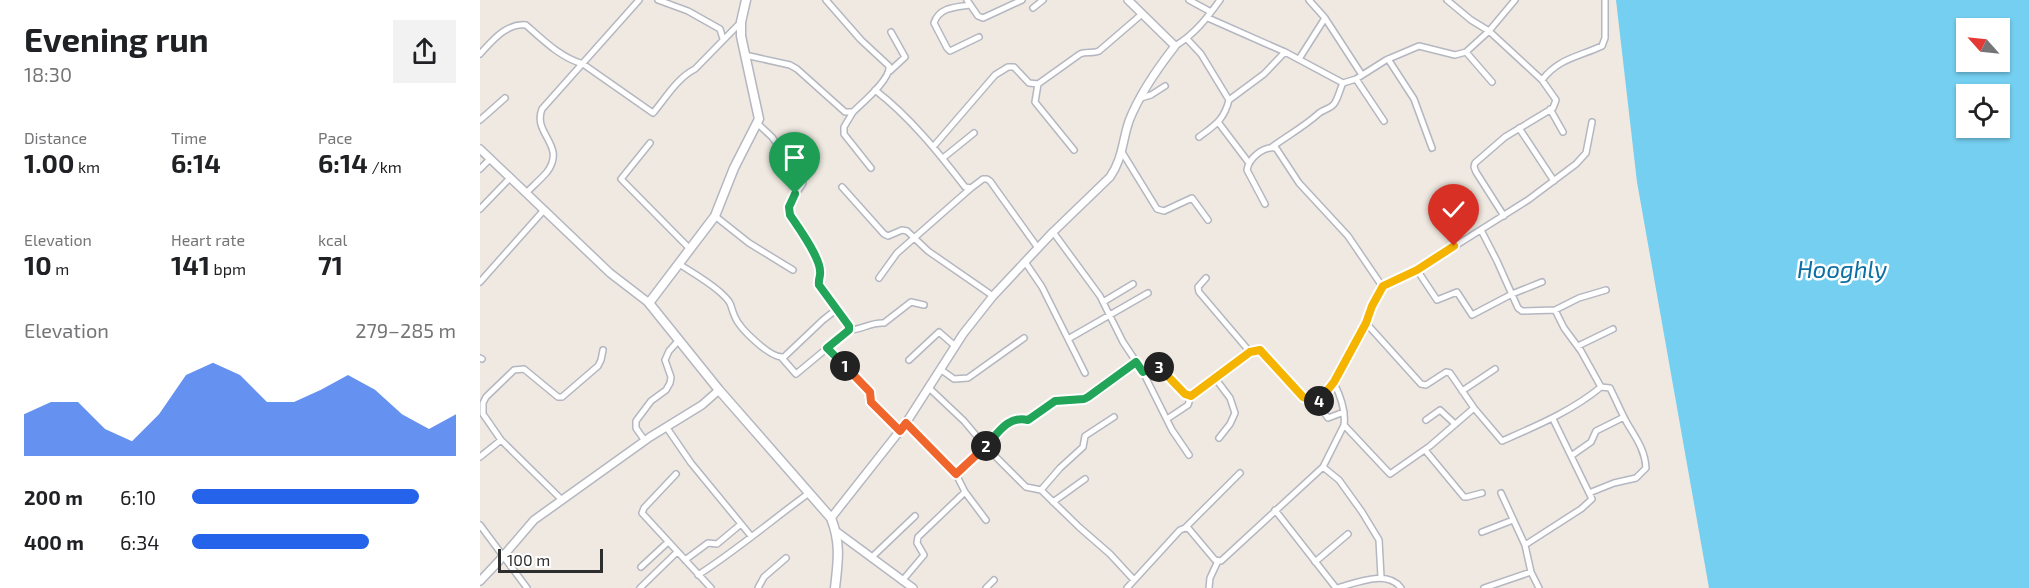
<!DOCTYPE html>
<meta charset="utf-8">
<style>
:root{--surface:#fff;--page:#f2f2f2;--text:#202124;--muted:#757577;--accent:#2563eb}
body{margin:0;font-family:"Exo 2",sans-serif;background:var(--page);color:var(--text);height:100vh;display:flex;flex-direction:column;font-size:22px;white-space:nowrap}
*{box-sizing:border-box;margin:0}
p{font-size:20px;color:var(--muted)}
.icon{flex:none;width:33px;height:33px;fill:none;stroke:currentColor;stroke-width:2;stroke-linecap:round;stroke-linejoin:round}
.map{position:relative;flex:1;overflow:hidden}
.drawer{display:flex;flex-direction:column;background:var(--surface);width:480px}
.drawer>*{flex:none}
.needle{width:39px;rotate:297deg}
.buttons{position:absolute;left:1476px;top:18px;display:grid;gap:12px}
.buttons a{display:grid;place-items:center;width:54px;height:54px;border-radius:0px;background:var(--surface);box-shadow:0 2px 4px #0004;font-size:30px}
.scale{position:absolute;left:18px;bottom:15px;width:105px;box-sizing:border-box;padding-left:6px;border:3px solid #2e2e2e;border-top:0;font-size:16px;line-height:21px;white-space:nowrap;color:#2e2e2e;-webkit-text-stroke:4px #fff;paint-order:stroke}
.pin{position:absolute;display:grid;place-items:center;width:51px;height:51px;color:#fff;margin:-62px -26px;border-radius:50% 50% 50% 0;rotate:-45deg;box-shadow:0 0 6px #0007}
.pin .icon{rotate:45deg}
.km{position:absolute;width:30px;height:30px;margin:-15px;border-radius:50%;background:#222;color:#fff;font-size:16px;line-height:30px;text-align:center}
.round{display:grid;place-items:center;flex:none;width:63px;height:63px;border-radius:0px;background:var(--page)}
.head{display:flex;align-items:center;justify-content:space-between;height:102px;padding:0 24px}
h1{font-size:33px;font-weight:700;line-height:45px}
.metrics{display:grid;grid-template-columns:repeat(3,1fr);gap:9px;height:102px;padding:6px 24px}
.metrics div{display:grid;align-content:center}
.metrics b{font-size:26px;font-weight:700}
.metrics small{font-size:16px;font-weight:400}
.metrics p{font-size:16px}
.chart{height:168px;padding:12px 24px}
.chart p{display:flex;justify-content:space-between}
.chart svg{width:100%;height:108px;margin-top:6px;fill:var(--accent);opacity:.7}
ul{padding:0 24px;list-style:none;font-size:20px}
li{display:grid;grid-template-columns:96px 72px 1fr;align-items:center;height:45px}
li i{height:15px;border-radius:8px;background:var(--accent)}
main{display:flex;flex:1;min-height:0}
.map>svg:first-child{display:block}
.water{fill:#75cff0;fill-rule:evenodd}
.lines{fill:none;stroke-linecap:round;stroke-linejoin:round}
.minor-casing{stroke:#b4b7c1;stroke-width:8}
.tertiary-casing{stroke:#b4b7c1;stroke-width:10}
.secondary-casing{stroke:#b4b7c1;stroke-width:11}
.minor{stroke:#fff;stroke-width:5}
.tertiary{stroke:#fff;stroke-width:7}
.secondary{stroke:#fff;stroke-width:8}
.split-1-casing{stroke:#fff;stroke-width:12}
.split-2-casing{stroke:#fff;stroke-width:12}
.split-3-casing{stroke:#fff;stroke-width:12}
.split-4-casing{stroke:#fff;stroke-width:12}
.split-5-casing{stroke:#fff;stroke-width:12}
.split-1{stroke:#22a559;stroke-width:8}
.split-2{stroke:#f0652b;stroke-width:8}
.split-3{stroke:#22a559;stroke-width:8}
.split-4{stroke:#f5b400;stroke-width:8}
.split-5{stroke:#f5b400;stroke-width:8}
.labels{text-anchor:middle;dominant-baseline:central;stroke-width:5;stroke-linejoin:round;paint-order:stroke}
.water-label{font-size:24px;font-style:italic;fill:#0d6fa3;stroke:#fff}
</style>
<main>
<section class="drawer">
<div class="head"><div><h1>Evening run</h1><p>18:30</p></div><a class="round"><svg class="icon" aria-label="share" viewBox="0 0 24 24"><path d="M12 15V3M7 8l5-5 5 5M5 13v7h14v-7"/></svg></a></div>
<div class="metrics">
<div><p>Distance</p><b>1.00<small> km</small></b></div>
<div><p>Time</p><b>6:14</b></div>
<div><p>Pace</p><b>6:14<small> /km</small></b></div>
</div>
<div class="metrics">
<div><p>Elevation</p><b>10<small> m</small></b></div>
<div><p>Heart rate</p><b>141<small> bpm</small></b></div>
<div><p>kcal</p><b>71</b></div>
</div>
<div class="chart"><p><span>Elevation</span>279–285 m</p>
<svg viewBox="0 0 160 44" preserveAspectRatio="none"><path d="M0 44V27L10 22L20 22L30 33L40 38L50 27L60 11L70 6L80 11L90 22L100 22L110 17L120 11L130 17L140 27L150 33L160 27V44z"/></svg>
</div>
<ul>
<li><b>200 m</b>6:10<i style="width:86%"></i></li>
<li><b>400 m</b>6:34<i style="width:67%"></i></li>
</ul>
</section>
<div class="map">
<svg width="1549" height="588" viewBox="0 0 1549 588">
<rect width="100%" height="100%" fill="#efe9e1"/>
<path class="water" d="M1136,0H1549V588H1229L1157,182ZM1486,28H1520V62H1486ZM1486,94H1520V128H1486Z"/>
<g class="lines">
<g class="minor-casing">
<path id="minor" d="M178,0L208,11L240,29L243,39
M487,0L498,16L503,18L542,0
M709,0L731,12
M829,0L845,18L882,75
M967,0L991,20L1009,31L1062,80L1076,100L1073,108L1025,137L995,163L994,167L996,172L1024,216
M490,5C476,7 459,7 454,23L467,48L470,51L499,37
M553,8L563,0
M728,18L805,52L863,83L876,79L906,60L939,46L975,55L986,52L1009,31L1035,0
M707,39L721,54L749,100
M695,46C715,34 727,18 740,0
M986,52L1012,82
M0,54C12,41 26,23 46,25C63,40 81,58 103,64L173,113C185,99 197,78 215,69L261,22
M265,55L310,65L317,69L365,112H373C383,102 411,79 409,66L381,40L346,0
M819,59L845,18
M908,59L934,99L952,148
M410,71L425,57L411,32
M876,79L904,121
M1062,80C1079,58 1098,57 1122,46L1125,38V0
M558,84L555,102L594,150
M395,90C430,117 458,152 485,187L491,188L503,179H507L510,181L558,248
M661,98L671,95L685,86
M1070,109L1083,132
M373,112L364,127V134L391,168
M0,120L25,98
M738,122L769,163
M277,123L292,137L321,178L323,183C317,194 306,202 310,215C318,227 340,257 340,271C341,276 338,279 339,285L369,326V330L316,374L302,358
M1039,128L1074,181
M719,137C735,125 744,120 749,100L784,74L805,52
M170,143L141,179L210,249
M453,147L515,75L528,67H534L549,83L558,84L600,54C606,51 612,54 619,51L662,14
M792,147C807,136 825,126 838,114C842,110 850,109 854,104C858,99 860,89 863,83
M642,152L677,209L684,211L712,198L728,220
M463,158L494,133
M0,169L10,159
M362,187L404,234L408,236L422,230L427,231L448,251L513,296
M46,193C53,186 61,179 67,172C87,145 52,134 62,109L159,0
M785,204L767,170C769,158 783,146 796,148L819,183L868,236L902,286
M0,209L30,178
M235,216L269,243L313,270
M1001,230L1017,261L1038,308L1042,311L1075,310L1099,298L1126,290
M573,232L620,296L643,342L663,372L692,430L709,455
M545,262L562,287L605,373
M199,264C213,273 229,282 241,293C254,305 249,304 255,317C260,329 291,359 304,357L343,320L357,309
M937,270L1048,200L1096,164L1106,153L1112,122
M399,278L417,253L491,188
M726,278L718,287L719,292L770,352
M0,282L64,210
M623,302L653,284
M886,323L941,384L946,385L966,372L970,373L994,408L1022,441C1056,426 1092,411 1121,387L1101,351L1084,328L1075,310
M368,330C383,330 390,322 404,323L431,302L444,305
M588,339L668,293
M1098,346L1133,329
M347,348L390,392L391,402L420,431
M0,358L2,359
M429,360L459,332L475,346
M460,369L474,379L488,378L544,338
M663,372L675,366L678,367L705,394L711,396L774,350H780L823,397L837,403L854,383
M735,378L750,398L755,413L750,424L739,438
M448,387L484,421L505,446L546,487L561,490L599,527L630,554L654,580
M982,391L1015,369
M837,403L848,418L864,412
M687,419L708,405L711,396
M946,420L960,410L975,424
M426,423L476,474L485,492L506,520
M864,425L910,474L950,446L994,408
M187,428L211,463L271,536
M165,441L156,428V421L171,401L186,390L190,383L191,377L185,360L189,351L199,340
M945,450L984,497H987L1002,493
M1091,456L1111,442L1116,431L1144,417
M0,457L21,440
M843,467L859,480L882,512L899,540L901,577
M196,474L164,508L162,513L231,588
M476,474L530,420L539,418L548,420L575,401L604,399L608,397L656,362
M561,490L580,468L603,447L605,436L634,417
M1021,493L1045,545L1051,572L1059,588
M1109,493L1134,483L1156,478L1166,468C1165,450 1156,438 1147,423C1141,412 1136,400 1130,388L1121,387
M82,500L21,440L3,414V403L6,397L34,370L44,369L78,397H82L118,366L121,360L123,350
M573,502L605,479
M795,510L856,588
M0,525L47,588
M705,528L760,473
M1002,532L1033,520
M1045,545L1101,509L1112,499L1073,419
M391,558L435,516
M205,560L228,543L237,544L261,524
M835,562L868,534
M161,567L188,542
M218,575C257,550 292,520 329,493
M422,581L444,555L437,543L438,537L485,492
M160,588L197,552
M278,588L284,577L306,558
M506,588L514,580
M647,588L700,530L705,528L709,529L735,560L741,561L843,467L864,425C866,411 860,395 854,383L886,323L892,306L902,286L937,270L957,300L977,292L992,315L1032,294L1062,282
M729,588L730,578L738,561
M857,588C876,583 907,569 921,588
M1004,588L1051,572"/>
</g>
<g class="tertiary-casing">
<path id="tertiary" d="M0,149L130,273L169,303
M351,518L426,423L483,334L513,296L573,232L630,177C643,158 642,142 649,121C660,93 677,69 695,46L648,0
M357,532L433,588
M0,581L18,562L54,520L170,437L222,405L239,390"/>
</g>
<g class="secondary-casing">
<path id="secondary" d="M266,0L261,22V36L279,119L254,168L235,216L169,303L239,390L351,518C361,543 358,562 355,588"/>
</g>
<use href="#minor" class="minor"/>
<use href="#tertiary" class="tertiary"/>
<use href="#secondary" class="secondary"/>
</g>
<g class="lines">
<g class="split-1-casing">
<path id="split-1" d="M315,194L309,207L310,215C318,227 340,257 340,271C341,276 338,279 339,285L369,326V330L347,348L365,366"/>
</g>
<g class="split-2-casing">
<path id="split-2" d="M365,366L390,392L391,402L420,431L426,423L476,474L506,446"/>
</g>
<g class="split-3-casing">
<path id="split-3" d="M506,446C518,433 528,415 548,420L575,401L604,399L608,397L656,362L663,372L675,366L679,367"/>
</g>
<g class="split-4-casing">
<path id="split-4" d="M679,367L705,394L711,396L770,352L780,350L823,397L837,404L839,401"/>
</g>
<g class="split-5-casing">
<path id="split-5" d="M839,401L854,382L886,323L892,306L903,286L937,270L974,246"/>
</g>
<use href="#split-1" class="split-1"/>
<use href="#split-2" class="split-2"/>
<use href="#split-3" class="split-3"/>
<use href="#split-4" class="split-4"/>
<use href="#split-5" class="split-5"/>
</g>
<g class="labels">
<g class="water-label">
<text x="1362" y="268">Hooghly</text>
</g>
</g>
</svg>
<div class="buttons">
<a><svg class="needle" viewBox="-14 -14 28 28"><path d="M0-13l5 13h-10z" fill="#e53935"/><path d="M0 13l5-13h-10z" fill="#757577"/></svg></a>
<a><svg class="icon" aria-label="locate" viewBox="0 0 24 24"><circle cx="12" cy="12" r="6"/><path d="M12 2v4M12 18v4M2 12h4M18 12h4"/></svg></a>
</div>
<div class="scale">100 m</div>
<div class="pin" style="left:315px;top:194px;background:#1e9e55"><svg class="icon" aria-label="arrive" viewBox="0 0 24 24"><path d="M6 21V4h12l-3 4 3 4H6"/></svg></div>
<div class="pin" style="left:974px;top:246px;background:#d93025"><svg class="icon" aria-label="check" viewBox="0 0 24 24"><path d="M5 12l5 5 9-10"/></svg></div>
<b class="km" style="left:365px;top:366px">1</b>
<b class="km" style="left:506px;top:446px">2</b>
<b class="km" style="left:679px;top:367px">3</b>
<b class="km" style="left:839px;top:401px">4</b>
</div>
</main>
